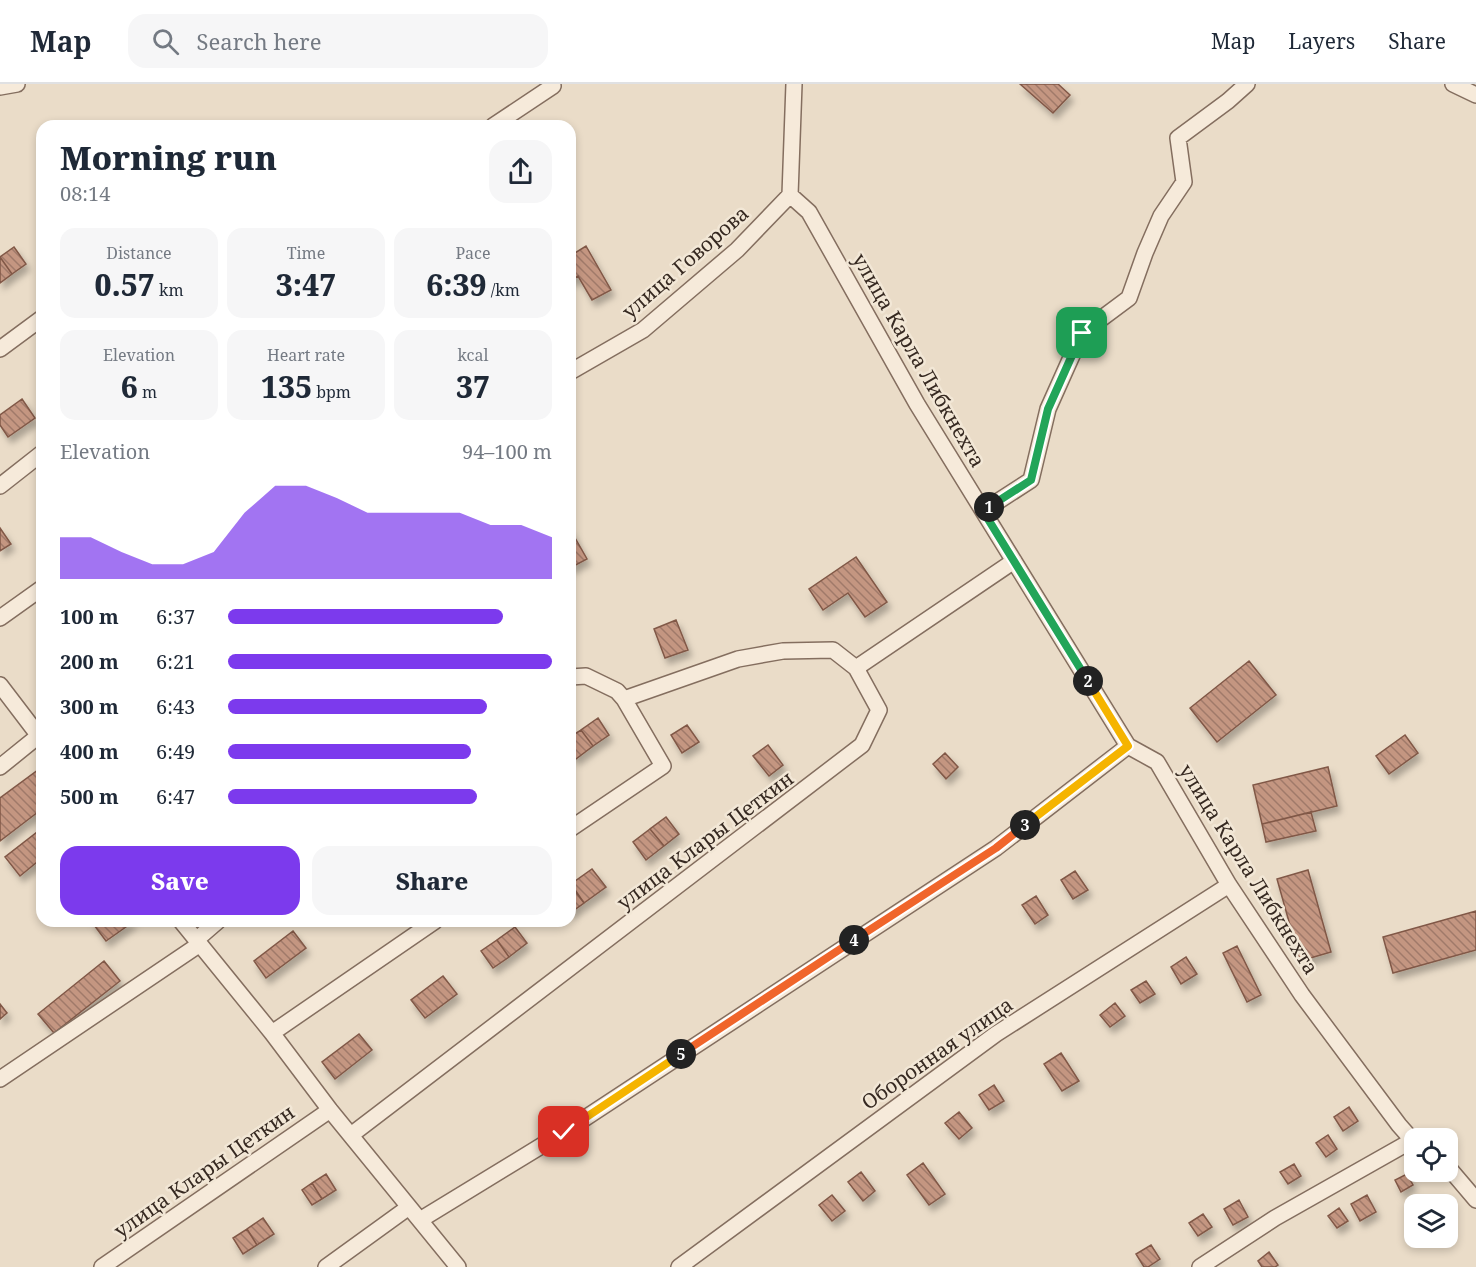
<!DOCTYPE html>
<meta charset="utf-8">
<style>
:root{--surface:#fff;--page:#f6f6f7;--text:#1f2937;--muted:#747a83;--line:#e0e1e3;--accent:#7c3aed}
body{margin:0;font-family:"Noto Serif",serif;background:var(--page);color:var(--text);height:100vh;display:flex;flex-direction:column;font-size:22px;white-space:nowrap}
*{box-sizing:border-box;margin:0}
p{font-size:20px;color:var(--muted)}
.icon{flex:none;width:33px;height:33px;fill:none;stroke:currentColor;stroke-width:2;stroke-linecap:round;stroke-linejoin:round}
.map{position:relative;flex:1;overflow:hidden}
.panel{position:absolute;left:36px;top:36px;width:540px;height:807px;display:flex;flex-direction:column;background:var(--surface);border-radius:18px;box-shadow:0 3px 9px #0003}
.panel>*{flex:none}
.tools{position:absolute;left:1404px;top:1044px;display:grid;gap:12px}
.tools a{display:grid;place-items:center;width:54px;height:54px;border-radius:12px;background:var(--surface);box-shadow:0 3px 9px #0003;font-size:30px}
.pin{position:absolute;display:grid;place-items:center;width:51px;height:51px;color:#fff;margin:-26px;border-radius:12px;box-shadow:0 3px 9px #0006}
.km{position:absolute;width:30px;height:30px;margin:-15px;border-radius:50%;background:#222;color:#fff;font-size:16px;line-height:30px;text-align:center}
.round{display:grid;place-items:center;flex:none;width:63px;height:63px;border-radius:18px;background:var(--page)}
.summary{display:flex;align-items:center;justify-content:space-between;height:102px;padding:0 24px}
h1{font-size:33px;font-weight:800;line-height:45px}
.stats{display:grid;grid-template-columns:repeat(3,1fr);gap:9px;height:102px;padding:6px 24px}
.stats div{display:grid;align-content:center;border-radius:15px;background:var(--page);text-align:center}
.stats b{font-size:30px;font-weight:800}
.stats small{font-size:16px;font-weight:400}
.stats p{font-size:16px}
.chart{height:168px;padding:12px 24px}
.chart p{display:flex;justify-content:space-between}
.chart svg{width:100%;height:108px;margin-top:6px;fill:var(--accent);opacity:.7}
.button{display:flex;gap:12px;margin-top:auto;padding:12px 24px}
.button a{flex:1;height:69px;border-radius:18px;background:var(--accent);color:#fff;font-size:24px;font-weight:800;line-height:69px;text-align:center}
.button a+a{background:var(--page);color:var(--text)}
ul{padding:0 24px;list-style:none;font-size:20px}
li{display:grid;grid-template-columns:96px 72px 1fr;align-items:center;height:45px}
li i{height:15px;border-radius:8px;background:var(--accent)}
header{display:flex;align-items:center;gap:36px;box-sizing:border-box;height:84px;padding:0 30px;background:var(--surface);border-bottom:2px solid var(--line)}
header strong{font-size:28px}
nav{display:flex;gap:33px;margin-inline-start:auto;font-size:21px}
.search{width:420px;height:54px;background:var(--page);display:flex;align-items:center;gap:15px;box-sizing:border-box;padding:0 21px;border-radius:18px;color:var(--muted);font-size:22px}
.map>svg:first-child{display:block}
.building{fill:url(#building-back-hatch);stroke:#815847;stroke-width:1.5;filter:url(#shadow)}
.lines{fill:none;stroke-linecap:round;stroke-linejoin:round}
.minor-casing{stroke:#846e5f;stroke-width:18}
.minor{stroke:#f6eada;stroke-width:15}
.split-1-casing{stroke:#fff;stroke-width:12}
.split-2-casing{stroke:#fff;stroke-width:12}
.split-3-casing{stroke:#fff;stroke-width:12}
.split-4-casing{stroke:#fff;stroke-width:12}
.split-5-casing{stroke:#fff;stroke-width:12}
.split-6-casing{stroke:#fff;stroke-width:12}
.split-1{stroke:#22a559;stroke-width:8}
.split-2{stroke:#22a559;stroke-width:8}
.split-3{stroke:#f5b400;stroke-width:8}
.split-4{stroke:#f0652b;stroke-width:8}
.split-5{stroke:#f0652b;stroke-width:8}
.split-6{stroke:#f5b400;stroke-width:8}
.labels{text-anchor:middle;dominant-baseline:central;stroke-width:5;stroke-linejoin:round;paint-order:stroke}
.street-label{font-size:20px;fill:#362921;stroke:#f2e7d6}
</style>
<header>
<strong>Map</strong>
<div class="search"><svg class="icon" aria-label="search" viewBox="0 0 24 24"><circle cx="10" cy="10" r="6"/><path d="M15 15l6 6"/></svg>Search here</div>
<nav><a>Map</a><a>Layers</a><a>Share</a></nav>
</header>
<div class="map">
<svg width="1476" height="1183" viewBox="0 0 1476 1183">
<defs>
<pattern id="building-back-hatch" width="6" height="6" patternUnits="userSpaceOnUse" patternTransform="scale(1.5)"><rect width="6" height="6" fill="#c49681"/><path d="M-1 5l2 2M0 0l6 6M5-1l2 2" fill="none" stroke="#a07a69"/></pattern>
<filter id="shadow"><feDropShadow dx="3.5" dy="6" stdDeviation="3" flood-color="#0004"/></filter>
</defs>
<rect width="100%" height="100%" fill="#eadcc8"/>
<path class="building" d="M1020,0H1058L1070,11L1053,29Z
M586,162L611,206L592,216L578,192L570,197V172Z
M14,163L26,180L12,190L0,173Z
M0,173L12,190L0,199Z
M22,315L35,334L8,353L0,341V331Z
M0,444L11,460L0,467Z
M570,445L587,475L570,484Z
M856,473L887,518L865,533L848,509L823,526L809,505Z
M676,536L688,566L665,574L654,545Z
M1249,577L1276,611L1217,658L1190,624Z
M598,634L609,651L593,662L581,646Z
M687,641L699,658L682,669L671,651Z
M581,646L593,662L576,675L570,667V653Z
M1405,651L1418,669L1389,690L1376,672Z
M768,661L783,681L769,692L753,672Z
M945,669L958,683L946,695L933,680Z
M42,683V725L0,757V714Z
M1328,683L1337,722L1262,740L1253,701Z
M1311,728L1316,747L1266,758L1262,740Z
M666,733L679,750L664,762L650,745Z
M41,745L42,774L20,792L5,773Z
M650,745L664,762L646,776L633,758Z
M592,785L606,803L584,819L571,800Z
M1308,786L1331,868L1300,877L1277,795Z
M1075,787L1088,806L1073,815L1061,796Z
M570,800L584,819L570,829Z
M1036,812L1048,831L1035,840L1022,821Z
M1476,827V866L1393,889L1383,853Z
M91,837H132L133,838L106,857Z
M515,843L527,859L509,873L497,856Z
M293,847L306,864L266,894L254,877Z
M497,856L509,873L493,884L481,867Z
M1237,862L1261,911L1247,918L1223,869Z
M1186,873L1197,890L1181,900L1171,883Z
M104,877L120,897L54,949L38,930Z
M443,892L457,910L425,934L411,916Z
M1146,897L1155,910L1140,919L1131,906Z
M1115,919L1125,932L1110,943L1100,931Z
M0,920L7,929L0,935Z
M359,950L372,966L335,995L322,978Z
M1061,969L1079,997L1062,1007L1044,980Z
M994,1001L1004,1017L989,1026L979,1011Z
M1349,1023L1358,1037L1343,1047L1334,1033Z
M959,1028L972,1044L959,1055L945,1039Z
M1328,1051L1337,1065L1326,1073L1316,1059Z
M923,1079L945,1110L929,1121L907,1091Z
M1294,1080L1301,1092L1288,1100L1280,1088Z
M861,1088L875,1107L863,1117L848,1098Z
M326,1090L336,1106L322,1115L312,1099Z
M1407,1090L1413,1101L1401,1108L1395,1096Z
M312,1099L322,1115L312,1121L302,1106Z
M832,1111L845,1127L832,1137L819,1121Z
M1367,1111L1376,1128L1360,1137L1351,1120Z
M1239,1116L1248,1133L1233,1141L1224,1125Z
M1339,1124L1348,1137L1337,1144L1328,1132Z
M1203,1130L1212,1143L1198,1152L1189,1139Z
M263,1134L274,1150L257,1161L247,1145Z
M247,1145L257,1161L243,1170L233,1154Z
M1151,1161L1160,1175L1148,1183H1144L1136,1170Z
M1269,1168L1278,1181L1275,1183H1262L1258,1177Z"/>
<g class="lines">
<g class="minor-casing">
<path id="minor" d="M1453,0L1476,11
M0,3L17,0
M493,42L553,2
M790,111L809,128L917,320L1128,662L1157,678L1229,801L1302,911L1399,1041L1414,1058
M790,111L794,0
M0,265L42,234
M570,288L643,246L737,166L790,111
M0,402L42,369
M983,427L1031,396L1048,325L1082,249L1129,214L1145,169L1161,132L1184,98L1178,54L1228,17L1247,0
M0,534L42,504
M570,593L586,592L617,607L624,615L738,575L783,567L833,566L856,584
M0,601L42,656
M0,683L42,649
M570,745L663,682L624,615
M181,837L272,949L330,1026L458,1183
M196,856L218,837
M272,949L435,837
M0,995L200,860
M351,1051L862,661L879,626L856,584L1014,477
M1448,1083L1476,1116
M420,1136L564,1048L996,764L1128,662
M102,1183L330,1026
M326,1183L409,1123
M679,1183L996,950L1229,801
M1200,1183L1275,1134L1413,1056"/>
</g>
<use href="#minor" class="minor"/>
</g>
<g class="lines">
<g class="split-1-casing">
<path id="split-1" d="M989,423L1031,396L1048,325L1082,249"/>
</g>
<g class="split-2-casing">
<path id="split-2" d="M989,423L983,427L1088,597"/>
</g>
<g class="split-3-casing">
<path id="split-3" d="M1025,741L1128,662L1088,597"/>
</g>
<g class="split-4-casing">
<path id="split-4" d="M854,856L996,764L1025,741"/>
</g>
<g class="split-5-casing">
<path id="split-5" d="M681,970L854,856"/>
</g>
<g class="split-6-casing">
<path id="split-6" d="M564,1048L681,970"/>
</g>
<use href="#split-1" class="split-1"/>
<use href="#split-2" class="split-2"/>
<use href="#split-3" class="split-3"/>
<use href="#split-4" class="split-4"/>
<use href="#split-5" class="split-5"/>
<use href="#split-6" class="split-6"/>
</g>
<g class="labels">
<g class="street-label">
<text transform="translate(685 178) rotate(-41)">улица Говорова</text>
<text transform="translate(919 276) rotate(60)">улица Карла Либкнехта</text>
<text transform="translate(705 756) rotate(-37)">улица Клары Цеткин</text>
<text transform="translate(1249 785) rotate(58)">улица Карла Либкнехта</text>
<text transform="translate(937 969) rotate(-35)">Оборонная улица</text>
<text transform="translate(204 1087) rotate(-35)">улица Клары Цеткин</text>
</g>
</g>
</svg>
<div class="tools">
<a><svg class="icon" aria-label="locate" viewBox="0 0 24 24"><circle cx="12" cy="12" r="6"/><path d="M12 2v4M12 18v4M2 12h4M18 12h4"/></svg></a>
<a><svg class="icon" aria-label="layers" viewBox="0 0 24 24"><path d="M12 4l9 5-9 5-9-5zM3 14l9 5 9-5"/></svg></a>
</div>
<div class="pin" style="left:1082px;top:249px;background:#1e9e55"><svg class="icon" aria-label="arrive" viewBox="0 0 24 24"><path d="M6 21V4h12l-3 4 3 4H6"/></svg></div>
<div class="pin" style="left:564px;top:1048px;background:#d93025"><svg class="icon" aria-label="check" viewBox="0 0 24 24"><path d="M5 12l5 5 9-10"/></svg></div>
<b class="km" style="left:989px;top:423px">1</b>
<b class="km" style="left:1088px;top:597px">2</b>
<b class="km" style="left:1025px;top:741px">3</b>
<b class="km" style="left:854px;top:856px">4</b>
<b class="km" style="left:681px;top:970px">5</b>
<section class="panel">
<div class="summary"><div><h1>Morning run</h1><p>08:14</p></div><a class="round"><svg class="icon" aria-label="share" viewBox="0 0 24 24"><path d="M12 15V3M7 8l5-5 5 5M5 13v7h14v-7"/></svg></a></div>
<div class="stats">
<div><p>Distance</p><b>0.57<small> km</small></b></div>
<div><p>Time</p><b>3:47</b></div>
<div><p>Pace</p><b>6:39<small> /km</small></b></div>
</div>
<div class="stats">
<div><p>Elevation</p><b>6<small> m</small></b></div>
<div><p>Heart rate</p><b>135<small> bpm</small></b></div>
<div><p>kcal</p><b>37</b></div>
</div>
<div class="chart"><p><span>Elevation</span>94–100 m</p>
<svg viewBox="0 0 160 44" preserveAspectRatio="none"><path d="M0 44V27L10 27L20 33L30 38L40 38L50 33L60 17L70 6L80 6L90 11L100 17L110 17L120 17L130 17L140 22L150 22L160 27V44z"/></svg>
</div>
<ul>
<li><b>100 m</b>6:37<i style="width:85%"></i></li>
<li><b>200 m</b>6:21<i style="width:100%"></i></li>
<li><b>300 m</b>6:43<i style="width:80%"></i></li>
<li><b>400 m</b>6:49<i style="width:75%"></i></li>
<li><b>500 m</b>6:47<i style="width:77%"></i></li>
</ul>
<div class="button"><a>Save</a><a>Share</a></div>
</section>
</div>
